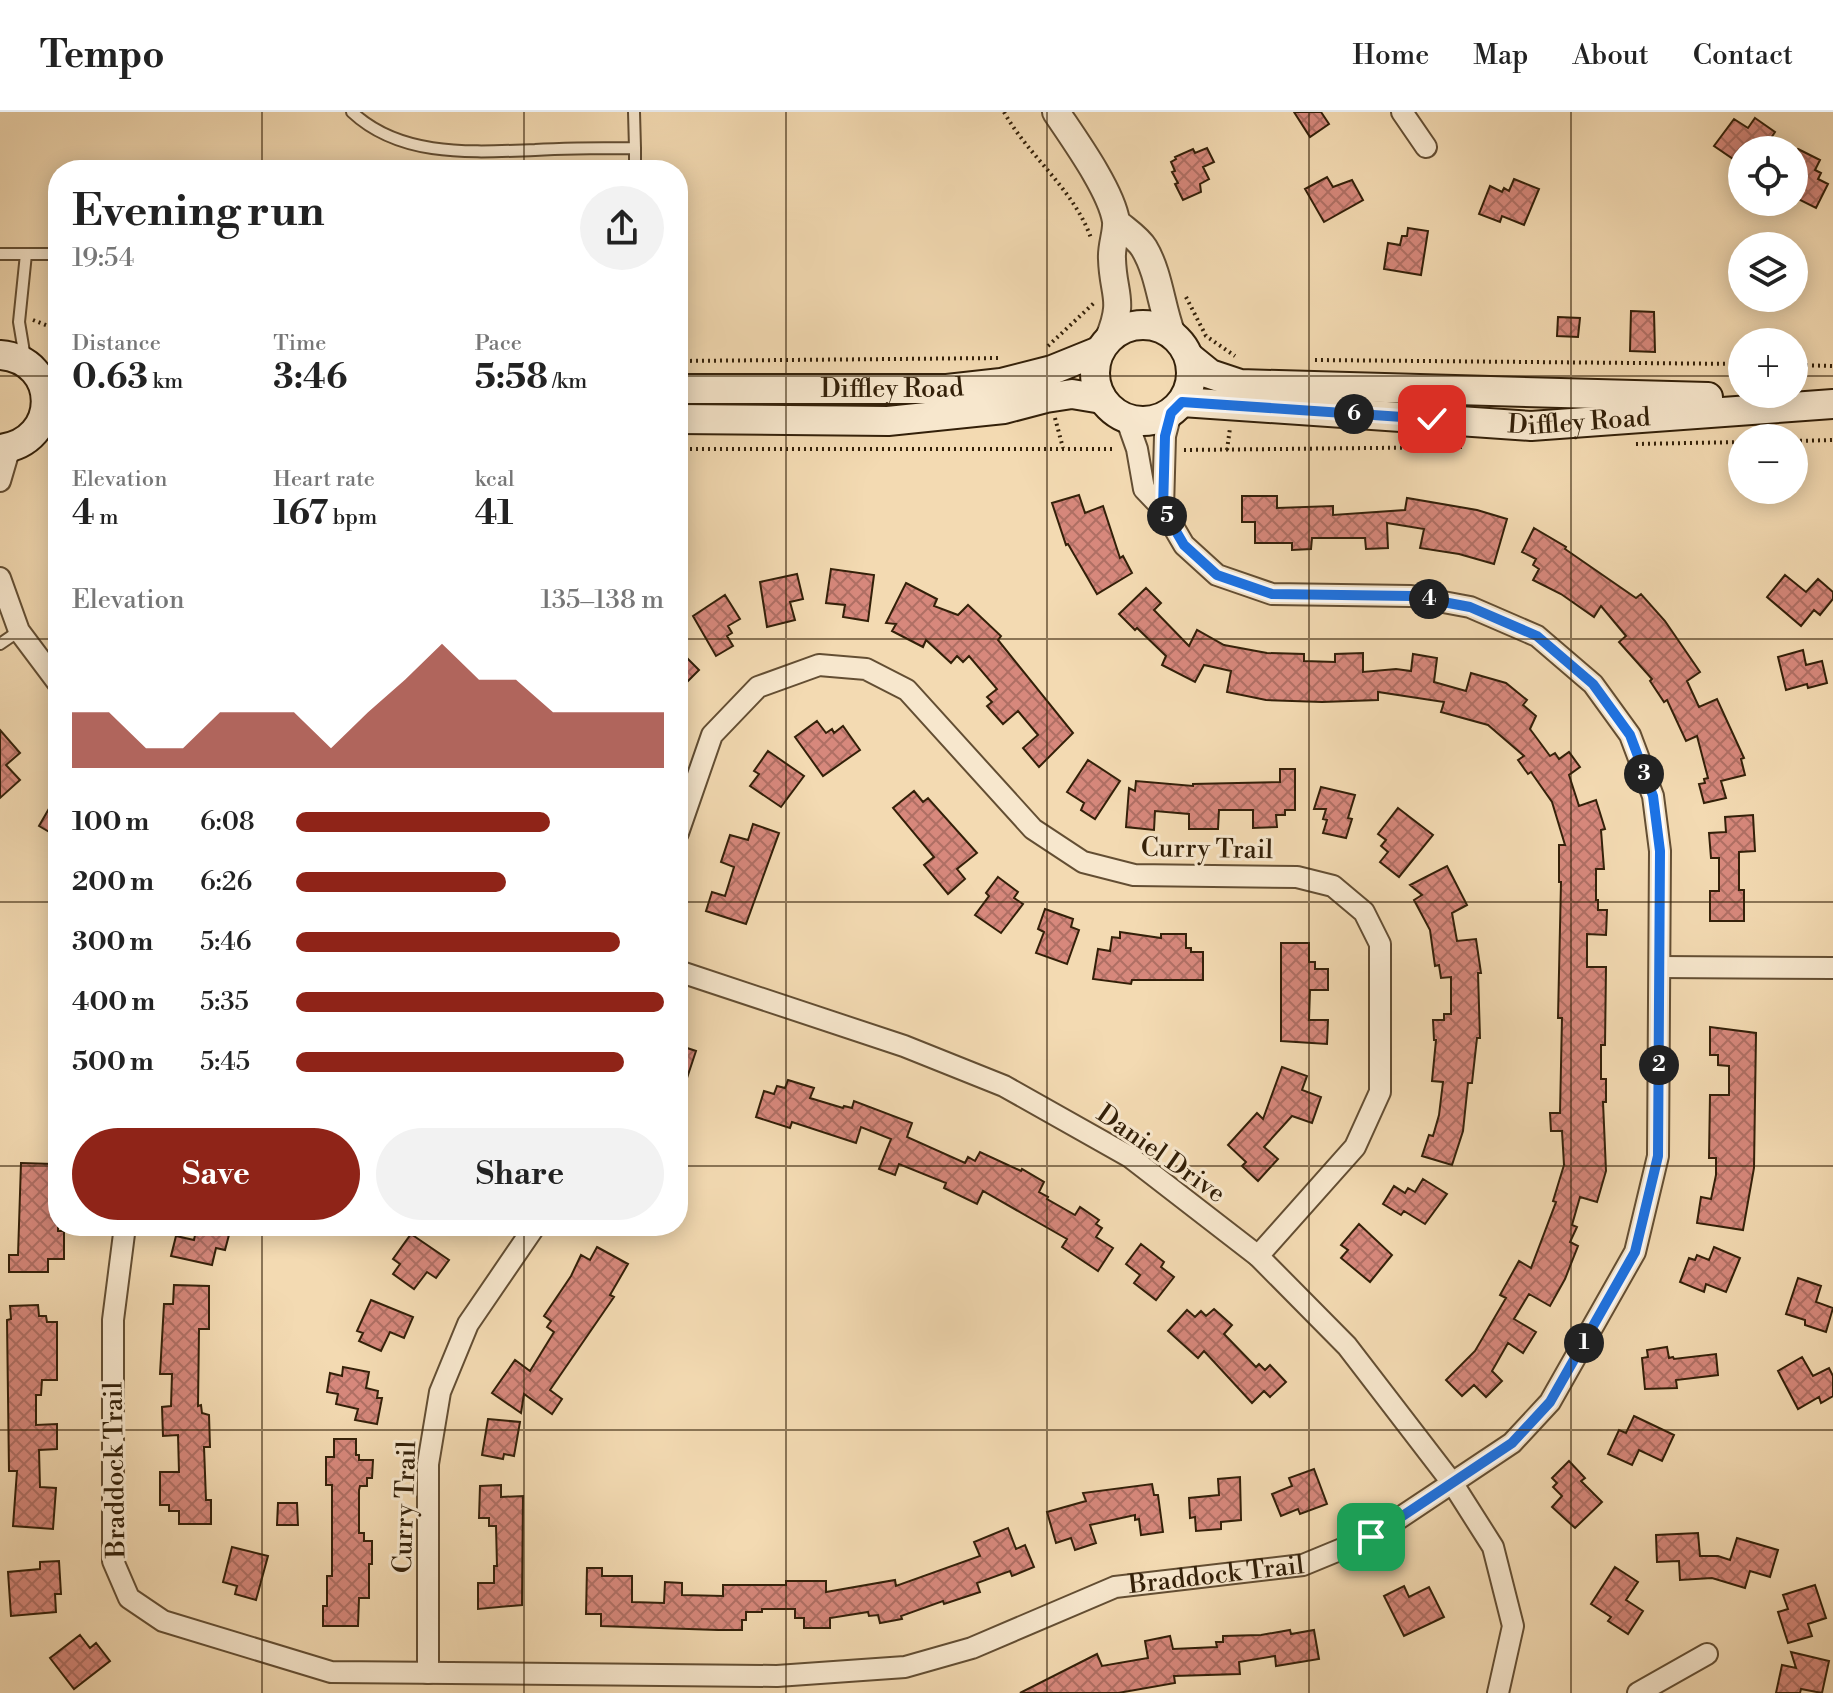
<!DOCTYPE html>
<meta charset="utf-8">
<style>
:root{--surface:#fff;--page:#f2f2f2;--text:#222;--muted:#767676;--line:#e0e0e0;--accent:#8f2418}
body{margin:0;font-family:"Libre Bodoni",serif;background:var(--page);color:var(--text);height:100vh;display:flex;flex-direction:column;font-size:30px;white-space:nowrap}
*{box-sizing:border-box;margin:0}
p{font-size:26px;color:var(--muted)}
.icon{flex:none;width:44px;height:44px;fill:none;stroke:currentColor;stroke-width:2;stroke-linecap:round;stroke-linejoin:round}
.map{position:relative;flex:1;overflow:hidden}
.sheet{position:absolute;left:48px;top:48px;width:640px;height:1076px;display:flex;flex-direction:column;background:var(--surface);border-radius:32px;box-shadow:0 4px 20px #0003}
.sheet>*{flex:none}
.controls{position:absolute;left:1728px;top:24px;display:grid;gap:16px}
.controls a{display:grid;place-items:center;width:80px;height:80px;border-radius:50%;background:var(--surface);box-shadow:0 4px 20px #0003;font-size:40px}
.pin{position:absolute;display:grid;place-items:center;width:68px;height:68px;color:#fff;margin:-34px;border-radius:16px;box-shadow:0 4px 12px #0006}
.km{position:absolute;width:40px;height:40px;margin:-20px;border-radius:50%;background:#222;color:#fff;font-size:22px;line-height:40px;text-align:center}
.round{display:grid;place-items:center;flex:none;width:84px;height:84px;border-radius:42px;background:var(--page)}
.overview{display:flex;align-items:center;justify-content:space-between;height:136px;padding:0 24px}
h1{font-size:44px;font-weight:700;line-height:60px}
.metrics{display:grid;grid-template-columns:repeat(3,1fr);gap:12px;height:136px;padding:8px 24px}
.metrics div{display:grid;align-content:center}
.metrics b{font-size:34px;font-weight:700}
.metrics small{font-size:22px;font-weight:400}
.metrics p{font-size:22px}
.chart{height:224px;padding:16px 24px}
.chart p{display:flex;justify-content:space-between}
.chart svg{width:100%;height:144px;margin-top:8px;fill:var(--accent);opacity:.7}
.primary-button{display:flex;gap:16px;margin-top:auto;padding:16px 24px}
.primary-button a{flex:1;height:92px;border-radius:48px;background:var(--accent);color:#fff;font-size:32px;font-weight:700;line-height:92px;text-align:center}
.primary-button a+a{background:var(--page);color:var(--text)}
ul{padding:0 24px;list-style:none;font-size:26px}
li{display:grid;grid-template-columns:128px 96px 1fr;align-items:center;height:60px}
li i{height:20px;border-radius:10px;background:var(--accent)}
header{display:flex;align-items:center;gap:48px;box-sizing:border-box;height:112px;padding:0 40px;background:var(--surface);border-bottom:2px solid var(--line)}
header strong{font-size:38px}
nav{display:flex;gap:44px;margin-inline-start:auto;font-size:28px}
.map>svg:first-child{display:block}
.building{fill:url(#building-cross-hatch);stroke:#332009;stroke-width:2}
.lines{fill:none;stroke-linecap:round;stroke-linejoin:round}
.service-casing{stroke:#634e33;stroke-width:14}
.minor-casing{stroke:#634e33;stroke-width:24}
.tertiary-casing{stroke:#634e33;stroke-width:30}
.secondary-casing{stroke:#332009;stroke-width:32}
.path{stroke:#332009;stroke-width:4;stroke-dasharray:2 4;stroke-linecap:butt}
.service{stroke:#f7e7cd;stroke-width:10}
.minor{stroke:#f7e7cd;stroke-width:20}
.tertiary{stroke:#f7e7cd;stroke-width:26}
.secondary{stroke:#f7e7cd;stroke-width:28}
.route-casing{stroke:#fff;stroke-width:16}
.route{stroke:#1a73e8;stroke-width:10}
.grid{fill:none;stroke:#332009;stroke-width:2;stroke-opacity:0.55}
.labels{text-anchor:middle;dominant-baseline:central;stroke-width:6;stroke-linejoin:round;paint-order:stroke}
.street-label{font-size:26px;fill:#332009;stroke:#f7e7cd}
</style>
<header>
<strong>Tempo</strong>
<nav><a>Home</a><a>Map</a><a>About</a><a>Contact</a></nav>
</header>
<div class="map">
<svg width="1833" height="1581" viewBox="0 0 1833 1581">
<defs>
<pattern id="building-cross-hatch" width="8" height="8" patternUnits="userSpaceOnUse" patternTransform="scale(2)"><rect width="8" height="8" fill="#d7887c"/><path d="M0 0l8 8M0 8l8-8" fill="none" stroke="#af6f64"/></pattern>
</defs>
<rect width="100%" height="100%" fill="#f3dab2"/>
<filter id="stains"><feTurbulence type="fractalNoise" baseFrequency=".0025" numOctaves="4"/><feColorMatrix values="0 0 0 0 .2 0 0 0 0 .09 0 0 0 0 .02 0 0 0 .5 -.17"/></filter>
<radialGradient id="worn" r=".72"><stop offset=".6" stop-color="#630" stop-opacity="0"/><stop offset="1" stop-color="#630" stop-opacity=".3"/></radialGradient>
<path class="building" d="M1294,0H1321L1329,12L1310,25Z
M1755,6L1775,20L1763,38H1742V53L1714,34L1734,7L1748,16Z
M1207,36L1214,50L1203,55L1209,67L1200,72L1201,80L1183,88L1175,72L1178,71L1172,60L1175,59L1171,50L1176,47L1175,45L1193,37L1195,41Z
M1798,37L1820,48L1815,58L1821,61L1818,67L1828,72L1816,96L1794,85V46Z
M1327,65L1333,75L1352,68L1363,88L1324,110L1305,77Z
M1514,67L1539,77L1524,113L1502,104L1500,110L1479,102L1490,74L1502,80L1504,76L1509,79Z
M1408,116L1428,119L1421,163L1384,157L1388,131L1400,133L1402,124H1407Z
M1631,199L1654,200L1655,240L1630,239Z
M1558,205L1580,206L1578,225L1557,224Z
M1079,383L1085,401L1103,394L1120,446L1123,444L1132,461L1097,482L1068,432L1066,433L1052,391Z
M1242,384H1277V396L1333,394V403L1405,398L1407,386L1477,398L1507,407L1494,452L1459,442L1420,436L1424,417L1387,411L1388,436L1366,437L1365,426H1312L1311,437L1292,438V431H1255V410H1242Z
M1534,416L1566,435L1565,437L1636,486L1641,482L1665,509L1700,560L1687,569L1699,595L1717,587L1744,646L1741,647L1745,663L1721,669L1726,686L1704,691L1699,672L1705,671L1704,667L1708,666L1697,624L1686,629L1667,588L1664,590L1650,569L1652,567L1619,530L1626,524L1601,494L1594,505L1561,482L1533,468L1539,457L1533,453L1536,447L1522,440Z
M831,457L874,463L868,509L843,505L845,493L826,491Z
M797,462L803,487L790,490L795,508L767,515L760,470Z
M1785,463L1806,480L1818,467L1833,480V487L1820,503L1814,498L1801,514L1767,485Z
M906,471L937,487L934,494L958,503L968,493L1001,524L998,528L1073,621L1039,655L1023,636L1038,623L1018,599L1003,612L987,594L992,590L987,585L997,577L969,544L963,550L957,544L951,551L926,528L923,535L892,519L896,512L886,511Z
M1146,476L1161,491L1154,498L1189,534L1197,518L1224,533L1267,541L1304,542V549L1335,550V542L1363,541V560L1396,557L1411,559L1413,542L1437,546L1434,570L1466,579L1471,561L1506,571L1527,588L1523,593L1536,604L1530,617L1550,644L1555,641L1559,647L1569,640L1580,655L1569,663L1579,694L1596,688L1605,717L1601,718L1604,757H1596V788H1598V798H1607L1606,823L1587,822V855H1606L1605,933H1601V967H1606V990H1603L1606,1059L1597,1090L1580,1085L1572,1113L1577,1115L1570,1130L1578,1134L1565,1167L1550,1194L1529,1182L1514,1207L1536,1220L1523,1241L1508,1231L1492,1259L1502,1269L1486,1285L1474,1273L1462,1284L1446,1268L1475,1239L1506,1186L1500,1183L1519,1149L1531,1156L1556,1090L1553,1089L1564,1053L1562,1019H1551L1550,1001H1560L1562,906H1558L1561,770H1559V733H1565L1552,690L1531,660L1528,662L1518,648L1524,644L1488,613L1441,600L1444,590L1378,580V588L1322,590L1266,588L1227,580L1231,559L1204,553L1195,570L1162,553L1166,544L1137,516L1135,518L1119,502Z
M725,483L740,507L728,514L732,521L727,524L733,534L716,544L693,504Z
M678,537L699,558L678,579Z
M1803,538L1806,553L1822,549L1827,571L1808,576L1807,572L1786,578L1778,545Z
M817,609L826,621L832,617L834,621L843,614L860,638L823,664L795,625Z
M0,618L20,641L6,653L20,668L0,686Z
M768,639L804,664L781,695L750,674L759,662L754,659Z
M1088,648L1120,669L1095,707L1081,698L1084,691L1067,680Z
M1280,657H1295V698H1285V703H1276L1277,715L1253,716V698H1219L1218,717H1189V702L1155,699L1154,718L1126,715L1129,676L1135,679L1136,669L1193,674V672L1280,670Z
M1321,675L1355,683L1348,706L1352,707L1346,726L1323,721L1327,708L1323,707L1326,697H1314Z
M914,679L923,690L928,686L977,741L957,757L965,767L948,782L924,753L934,745L893,696Z
M58,681V725L39,714Z
M1398,696L1433,723L1399,765L1380,750L1388,740L1381,734L1386,728L1378,722Z
M1753,703L1755,739L1739,740V778H1744V809H1710V779H1719V746H1711L1709,721L1726,720L1725,705Z
M753,712L779,721L746,812L706,799L712,780L725,784L734,755L721,750L730,723L748,728Z
M1447,754L1467,793L1452,801L1457,829L1476,827L1481,861H1478L1480,926H1477L1472,971H1468L1463,1019L1452,1053L1422,1044L1429,1023L1433,1024L1439,1003L1443,970L1432,969L1436,928H1434L1433,908H1444V902H1451V865L1441,866L1439,853L1435,854L1430,818L1414,788L1422,783L1410,773Z
M998,765L1018,780L1014,786L1023,792L1001,821L975,803L989,784L986,781Z
M1045,797L1073,807L1071,815L1079,818L1067,852L1036,841L1044,820L1038,817Z
M1120,820L1161,826V822H1186V836H1191V840H1203V868H1132L1131,872L1093,867L1098,837L1110,839L1112,825L1120,826Z
M1281,831H1309V850H1315V857H1328V878H1310L1309,908H1328L1327,932L1281,929Z
M1710,915L1756,921L1754,1056L1743,1118L1697,1111L1701,1085L1711,1087L1716,1063V1046H1709L1710,983H1729V954L1718,953V943H1710Z
M678,933L696,939L681,984H678Z
M1282,955L1307,964L1302,978L1321,985L1312,1011L1292,1004L1264,1035L1278,1047L1258,1069L1242,1054L1246,1050L1228,1033L1257,1001L1263,1007Z
M788,968L814,976L810,986L843,996L844,994L852,996L854,989L912,1011L907,1025L965,1051L968,1045L975,1049L980,1040L1021,1059L1022,1057L1044,1070L1039,1080L1048,1085L1047,1087L1075,1103L1080,1095L1099,1108L1096,1112L1102,1116L1096,1125L1113,1136L1098,1159L1062,1135L1067,1127L983,1079L977,1092L944,1076L946,1071L899,1052L895,1063L879,1057L891,1027L861,1015L856,1031L792,1010L790,1016L756,1005L764,979L774,982L777,974L785,976Z
M21,1051L53,1052L52,1082H58V1119H64V1147H48V1160H9V1143H18Z
M1423,1067L1447,1082L1425,1112L1404,1099L1401,1103L1383,1092L1394,1074L1405,1081L1408,1076L1415,1080Z
M1359,1112L1392,1143L1370,1170L1341,1146L1348,1138L1341,1133Z
M197,1114L230,1119L225,1138L216,1136L212,1153L171,1144L176,1124L194,1128Z
M411,1122L449,1148L436,1166L427,1160L414,1177L393,1162L400,1152L393,1147Z
M1141,1132L1164,1150L1161,1155L1174,1165L1156,1188L1134,1171L1140,1163L1126,1152Z
M597,1135L628,1152L610,1183L614,1185L550,1278L562,1287L552,1302L524,1282L521,1301L492,1281L515,1248L530,1259L554,1220L547,1215L551,1209L544,1204L571,1164L581,1143L590,1148Z
M1714,1135L1740,1146L1726,1180L1706,1172L1704,1180L1680,1170L1689,1146L1695,1148L1697,1143L1709,1148Z
M1798,1166L1821,1174L1816,1190L1833,1196L1826,1220L1805,1213V1208L1786,1202Z
M174,1173L209,1174V1217H199L198,1294L201,1293L202,1301L209,1303L210,1335H204L206,1388H211V1412H179V1399H169V1393H160V1360H179L178,1323L163,1324L162,1295L171,1294L172,1262H160L164,1192H173Z
M371,1188L413,1205L404,1226L390,1220L381,1239L359,1229L363,1221L357,1219Z
M38,1193L39,1204H46L47,1210H57V1268H42L41,1283H36V1313L57,1312V1337L39,1338L40,1375L56,1376L53,1417L13,1414L17,1359H9L7,1208L11,1207L10,1194Z
M1214,1197L1232,1213L1224,1222L1256,1255L1259,1252L1265,1258L1270,1253L1286,1270L1270,1285L1264,1279L1252,1291L1204,1239L1198,1246L1168,1219L1187,1198L1195,1205L1201,1199L1206,1204Z
M1667,1235L1669,1246L1673,1245L1674,1247L1716,1242L1718,1263L1676,1268L1677,1276L1645,1277L1642,1246L1648,1245L1647,1238Z
M1802,1245L1813,1264L1829,1256L1833,1264V1284L1821,1291L1819,1285L1798,1297L1778,1259Z
M343,1255L369,1260L366,1276L378,1279L377,1286H382L377,1312L355,1308L358,1297L336,1292L338,1282L327,1280L330,1261L342,1264Z
M1634,1304L1674,1323L1662,1349L1639,1338L1632,1353L1608,1342L1619,1318L1626,1321Z
M488,1307L520,1310L514,1344L504,1342L503,1347L482,1343Z
M334,1327H356V1343H359V1348H373L372,1366H367V1374H360L359,1378V1421H364V1429H372V1452H369V1486H359L358,1514H323V1494H327V1464H332V1373H326V1345H334Z
M1569,1349L1585,1366L1581,1369L1602,1390L1575,1416L1552,1395L1562,1384L1553,1375L1557,1371L1552,1366Z
M1314,1357L1327,1392L1300,1402L1298,1397L1281,1404L1272,1382L1292,1374L1289,1366Z
M1240,1365L1241,1408L1221,1410V1417L1196,1419L1195,1405L1190,1406L1189,1386L1219,1383L1218,1367Z
M1152,1372L1154,1383H1158L1163,1420L1141,1423L1139,1407L1135,1408V1403L1090,1413L1096,1431L1075,1438L1071,1426L1056,1431L1047,1400L1086,1389L1083,1381Z
M501,1373V1385L523,1384L522,1493L478,1497V1471H494V1454H497L496,1414H489V1406H479L480,1374Z
M278,1391H297L298,1413H277Z
M1008,1416L1016,1437L1025,1433L1034,1455L1012,1464L1010,1459L977,1471L980,1480L944,1492L943,1489L901,1504L902,1507L880,1511L878,1503L869,1504L868,1500L830,1506V1516H804V1506H795V1497H762V1500H746V1508H742V1518H718L601,1514V1502H586L587,1456H602V1464H632V1490L664,1491L665,1470L682,1471V1483L723,1484V1473H786V1469H826V1480L895,1468L896,1474L980,1444L974,1430Z
M1698,1421L1700,1444H1718L1730,1448L1737,1426L1778,1438L1770,1465L1750,1459L1745,1476L1712,1466L1680,1468L1679,1449L1657,1450L1656,1423Z
M232,1435L268,1444L256,1488L235,1482L237,1474L223,1470Z
M59,1449L61,1482H55L56,1500L11,1504L8,1460L40,1457V1450Z
M1615,1455L1638,1470L1626,1488L1643,1499L1628,1522L1608,1509L1611,1505L1591,1492Z
M1815,1473L1826,1506L1808,1512L1812,1524L1788,1531L1778,1500L1788,1497L1783,1483Z
M1404,1474L1409,1485L1429,1475L1444,1505L1404,1524L1384,1484Z
M1290,1518L1291,1522L1314,1518L1319,1547L1276,1554L1275,1544L1239,1550L1240,1562L1174,1564L1175,1571L1118,1581H1020L1097,1542L1102,1554L1148,1546L1145,1529L1170,1524L1173,1537L1217,1535L1216,1530H1223V1524L1261,1523Z
M80,1523L90,1536L96,1531L110,1549L74,1577L50,1546Z
M1791,1540L1829,1549L1822,1581L1801,1577L1800,1581H1776L1782,1553L1796,1556Z"/>
<g class="lines">
<g class="service-casing">
<path id="service" d="M352,0C401,46 473,40 535,38C569,36 602,36 635,36L634,0
M635,58V36
M0,142H58
M25,246L19,210L26,142
M0,532L19,519"/>
</g>
<g class="minor-casing">
<g id="minor">
<path d="M1402,0L1426,35"/>
<path d="M0,369L10,335"/>
<path d="M1163,397L1165,324L1171,301"/>
<path d="M0,466L19,519L58,571"/>
<path d="M678,721L712,623L758,575L819,553L866,557L907,578L1033,717L1083,750L1134,763L1297,765L1333,774L1364,800L1380,832V980L1355,1035L1258,1144"/>
<path d="M1660,855L1833,856"/>
<path d="M678,859L904,934L1004,974L1130,1045L1258,1144L1347,1234L1453,1372L1493,1435L1513,1514L1498,1581"/>
<path id="s1" d="M125,1114L113,1208V1449L129,1486L163,1509L331,1560L777,1564L905,1555L972,1536L1115,1475L1303,1453L1371,1425L1512,1331L1550,1290L1635,1140L1658,1044L1660,739L1653,684L1630,623L1593,572L1537,524L1470,495L1411,484L1272,482L1217,463L1184,433L1163,397L1144,377L1137,337L1126,306"/>
<path d="M428,1561V1352L440,1280L468,1212L535,1114"/>
<path d="M1638,1581L1707,1542"/>
</g>
</g>
<g class="tertiary-casing">
<path id="tertiary" d="M1056,0C1074,27 1111,78 1116,109C1117,121 1111,134 1112,147C1113,183 1125,187 1109,226
M1116,110C1125,118 1138,126 1144,136C1159,161 1161,193 1171,220"/>
</g>
<g class="secondary-casing">
<g id="secondary">
<circle cx="1143" cy="261" r="48"/>
<path d="M0,243C61,248 61,330 0,337"/>
<path d="M1189,245L1210,262L1240,272L1708,285"/>
<path id="s2" d="M678,277H947L1001,271L1052,258L1099,239"/>
<path id="s3" d="M1182,290L1531,314L1833,292"/>
<path d="M678,307L888,309L1004,297L1046,286L1072,282L1102,287"/>
</g>
</g>
<path class="path" d="M1004,0C1029,45 1073,76 1091,126
M1186,185L1206,224L1235,244
M33,208L58,218
M1048,234L1094,191
M1315,248L1742,252
M678,249L1000,246
M1794,253L1833,254
M1055,306L1063,336
M1794,329L1833,328
M1636,332L1742,330
M678,337H1116
M1184,338L1464,335
M1227,338L1230,316"/>
<use href="#service" class="service"/>
<use href="#minor" class="minor"/>
<use href="#tertiary" class="tertiary"/>
<use href="#secondary" class="secondary"/>
</g>
<g class="lines">
<g class="route-casing">
<path id="route" d="M1371,1425L1512,1331L1550,1290L1635,1140L1658,1044L1660,739L1653,684L1630,623L1593,572L1537,524L1470,495L1411,484L1272,482L1217,463L1184,433L1163,397L1165,324L1171,301L1182,290L1432,307"/>
</g>
<use href="#route" class="route"/>
</g>
<path class="grid" d="M262,0V58M524,0V58M786,0V1581M1047,0V1581M1309,0V1581M1571,0V1581M0,264H58M678,264H1742M1794,264H1833M0,527H58M678,527H1833M0,790H58M678,790H1833M0,1054H58M678,1054H1833M262,1114V1581M524,1114V1581M0,1318H1833"/>
<g class="labels">
<g class="street-label">
<text stroke="none"><textPath href="#s2" startOffset="214">Diffley Road</textPath></text>
<text stroke="none"><textPath href="#s3" startOffset="398">Diffley Road</textPath></text>
<text transform="translate(1207 737) rotate(1)">Curry Trail</text>
<text transform="translate(1161 1042) rotate(35)">Daniel Drive</text>
<text transform="translate(115 1358) rotate(-91)">Braddock Trail</text>
<text transform="translate(405 1395) rotate(-88)">Curry Trail</text>
<text stroke="none"><textPath href="#s1" startOffset="1494">Braddock Trail</textPath></text>
</g>
</g>
<rect width="100%" height="100%" filter="url(#stains)"/>
<rect width="100%" height="100%" fill="url(#worn)"/>
</svg>
<div class="controls">
<a><svg class="icon" aria-label="locate" viewBox="0 0 24 24"><circle cx="12" cy="12" r="6"/><path d="M12 2v4M12 18v4M2 12h4M18 12h4"/></svg></a>
<a><svg class="icon" aria-label="layers" viewBox="0 0 24 24"><path d="M12 4l9 5-9 5-9-5zM3 14l9 5 9-5"/></svg></a>
<a>+</a>
<a>−</a>
</div>
<div class="pin" style="left:1371px;top:1425px;background:#1e9e55"><svg class="icon" aria-label="arrive" viewBox="0 0 24 24"><path d="M6 21V4h12l-3 4 3 4H6"/></svg></div>
<div class="pin" style="left:1432px;top:307px;background:#d93025"><svg class="icon" aria-label="check" viewBox="0 0 24 24"><path d="M5 12l5 5 9-10"/></svg></div>
<b class="km" style="left:1584px;top:1231px">1</b>
<b class="km" style="left:1659px;top:953px">2</b>
<b class="km" style="left:1644px;top:662px">3</b>
<b class="km" style="left:1429px;top:487px">4</b>
<b class="km" style="left:1167px;top:404px">5</b>
<b class="km" style="left:1354px;top:302px">6</b>
<section class="sheet">
<div class="overview"><div><h1>Evening run</h1><p>19:54</p></div><a class="round"><svg class="icon" aria-label="share" viewBox="0 0 24 24"><path d="M12 15V3M7 8l5-5 5 5M5 13v7h14v-7"/></svg></a></div>
<div class="metrics">
<div><p>Distance</p><b>0.63<small> km</small></b></div>
<div><p>Time</p><b>3:46</b></div>
<div><p>Pace</p><b>5:58<small> /km</small></b></div>
</div>
<div class="metrics">
<div><p>Elevation</p><b>4<small> m</small></b></div>
<div><p>Heart rate</p><b>167<small> bpm</small></b></div>
<div><p>kcal</p><b>41</b></div>
</div>
<div class="chart"><p><span>Elevation</span>135–138 m</p>
<svg viewBox="0 0 160 44" preserveAspectRatio="none"><path d="M0 44V27L10 27L20 38L30 38L40 27L50 27L60 27L70 38L80 27L90 17L100 6L110 17L120 17L130 27L140 27L150 27L160 27V44z"/></svg>
</div>
<ul>
<li><b>100 m</b>6:08<i style="width:69%"></i></li>
<li><b>200 m</b>6:26<i style="width:57%"></i></li>
<li><b>300 m</b>5:46<i style="width:88%"></i></li>
<li><b>400 m</b>5:35<i style="width:100%"></i></li>
<li><b>500 m</b>5:45<i style="width:89%"></i></li>
</ul>
<div class="primary-button"><a>Save</a><a>Share</a></div>
</section>
</div>
